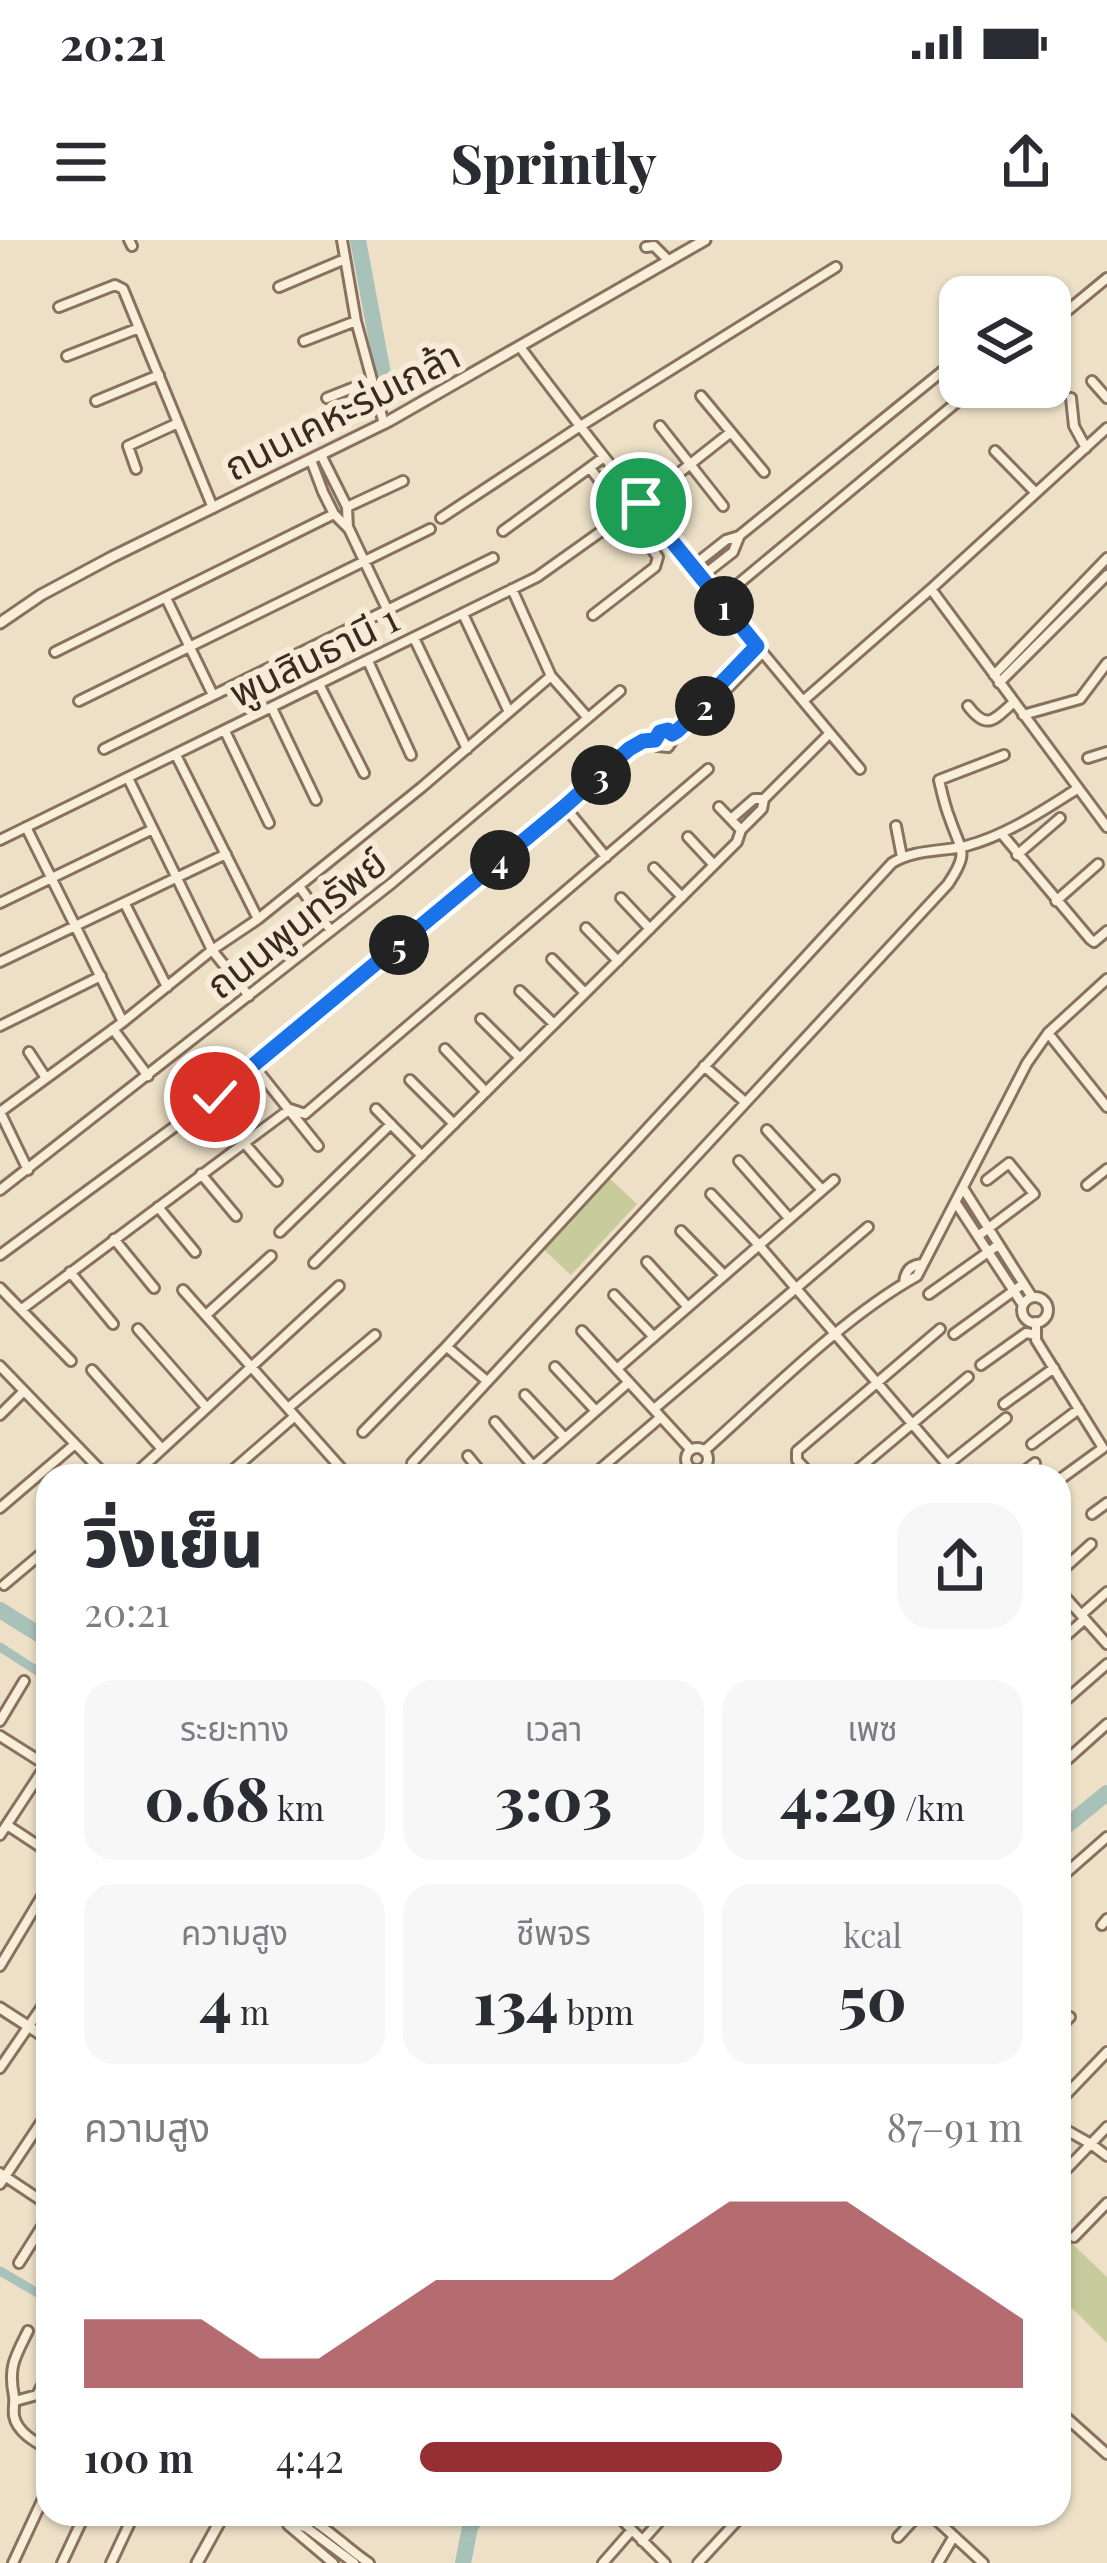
<!DOCTYPE html>
<html lang="th">
<meta charset="utf-8">
<style>
:root{--surface:#fff;--page:#f7f7f7;--text:#2b2b33;--muted:#7c7c81;--accent:#952f34}
body{margin:0;font-family:"Playfair Display","Noto Sans Thai",serif;background:var(--page);color:var(--text);height:100vh;display:flex;flex-direction:column;font-size:45px;white-space:nowrap}
*{box-sizing:border-box;margin:0}
p{font-size:39px;color:var(--muted)}
.icon{flex:none;width:66px;height:66px;fill:none;stroke:currentColor;stroke-width:2;stroke-linecap:round;stroke-linejoin:round}
.map{position:relative;flex:1;overflow:hidden}
.panel{position:absolute;left:36px;top:1224px;width:1035px;height:1062px;display:flex;flex-direction:column;background:var(--surface);border-radius:36px;box-shadow:0 3px 9px #0004}
.panel>*{flex:none}
.fabs{position:absolute;left:939px;top:36px;display:grid;gap:24px}
.fabs a{display:grid;place-items:center;width:132px;height:132px;border-radius:24px;background:var(--surface);box-shadow:0 3px 9px #0004;font-size:60px}
.pin{position:absolute;display:grid;place-items:center;width:102px;height:102px;color:#fff;margin:-51px;border:6px solid #fff;border-radius:50%;box-shadow:0 3px 12px #0007}
.km{position:absolute;width:60px;height:60px;margin:-30px;border-radius:50%;background:#222;color:#fff;font-size:33px;line-height:60px;text-align:center}
.round{display:grid;place-items:center;flex:none;width:126px;height:126px;border-radius:36px;background:var(--page)}
.summary{display:flex;align-items:center;justify-content:space-between;height:204px;padding:0 48px}
h1{font-size:66px;font-weight:800;line-height:90px}
.stats{display:grid;grid-template-columns:repeat(3,1fr);gap:18px;height:204px;padding:12px 48px}
.stats div{display:grid;align-content:center;border-radius:30px;background:var(--page);text-align:center}
.stats b{font-size:60px;font-weight:800}
.stats small{font-size:33px;font-weight:400}
.stats p{font-size:33px}
.chart{height:336px;padding:24px 48px}
.chart p{display:flex;justify-content:space-between}
.chart svg{width:100%;height:216px;margin-top:12px;fill:var(--accent);opacity:.7}
ul{padding:0 48px;list-style:none;font-size:39px}
li{display:grid;grid-template-columns:192px 144px 1fr;align-items:center;height:90px}
li i{height:30px;border-radius:15px;background:var(--accent)}
.status{display:flex;justify-content:space-between;align-items:center;height:84px;padding:0 60px;background:var(--surface);direction:ltr}
.status svg{height:33px;fill:currentColor}
header{display:flex;justify-content:space-between;align-items:center;height:156px;padding:0 48px;background:var(--surface);font-size:54px;font-weight:800}
.map>svg:first-child{display:block}
.green{fill:#c8cb9b}
.lines{fill:none;stroke-linecap:round;stroke-linejoin:round}
.canal{stroke:#a8c1b9;stroke-width:9}
.river{stroke:#a8c1b9;stroke-width:16}
.minor-casing{stroke:#88725d;stroke-width:14}
.tertiary-casing{stroke:#88725d;stroke-width:15}
.minor{stroke:#f8eeda;stroke-width:8}
.tertiary{stroke:#f8eeda;stroke-width:9}
.route-casing{stroke:#fff;stroke-width:24}
.route{stroke:#1a73e8;stroke-width:15}
.labels{text-anchor:middle;dominant-baseline:central;stroke-width:12;stroke-linejoin:round;paint-order:stroke}
.street-label{font-size:39px;fill:#392b20;stroke:#f5ebd7}
</style>
<div class="status"><b>20:21</b><svg viewBox="0 0 49 12"><path d="M0 12V9h3v3zM5 12V6h3v6zM10 12V3h3v9zM15 12V0h3v12zM26 1h20v11H26zM47 4h2v5h-2z"/></svg></div>
<header><svg class="icon" aria-label="menu" viewBox="0 0 24 24"><path d="M4 6h16M4 12h16M4 18h16"/></svg>Sprintly<svg class="icon" aria-label="share" viewBox="0 0 24 24"><path d="M12 15V3M7 8l5-5 5 5M5 13v7h14v-7"/></svg></header>
<div class="map">
<svg width="1107" height="2323" viewBox="0 0 1107 2323">
<rect width="100%" height="100%" fill="#ede0c7"/>
<path class="green" d="M606,935L637,964L571,1035L540,1006Z
M1059,1991L1107,2037V2103L1059,2055Z"/>
<g class="lines">
<path class="canal" d="M0,1407L48,1438
M0,2031L48,2059"/>
<path class="river" d="M358,0L384,139
M0,1370L48,1400
M1059,1592L1107,1553
M463,2323L470,2287L479,2274"/>
<g class="minor-casing">
<path id="minor" d="M129,0L132,6
M342,0L356,81
M646,7L654,6L669,21
M279,47L345,19
M59,67L115,45L123,49L213,268
M1050,85L1107,38
M304,101L356,81L384,184
M520,107C628,252 744,391 860,529
M67,116L139,88
M1092,141L1107,158
M701,156L764,232
M327,158L370,141
M1071,158L1074,186L1086,208
M96,161L159,135
M660,186L723,266
M995,211L1036,253
M321,215L347,267L348,288
M311,220L323,252L334,274L349,289L387,369
M590,228L658,317L655,327L593,375
M136,229L128,206L178,183
M347,267L403,241
M441,278L579,187L836,27
M503,291L604,217
M693,326L726,300L739,296L960,117
M701,337L733,312L739,297
M512,349L551,436L588,478
M931,349L1107,587
M166,358L213,455
M719,360L975,147
M463,374L509,472
M414,398L467,509
M55,412L334,274
M368,421L411,515
M994,435L1107,318
M999,443L1107,335
M319,444L364,533
M79,461L430,289
M803,461L931,349L1107,188
M705,465L709,456L757,406
M968,466C987,491 994,480 1014,462
M272,468L316,560
M1023,475L1080,459L1107,423
M225,491L269,583
M655,500L658,506L668,507L672,501V494
M104,509L493,318
M176,515L258,679
M1088,518L1107,512
M128,538L212,710L249,756
M565,567L606,617
M731,579L754,559H764
M896,586L902,617
M26,587L123,782
M741,590L762,569L764,559L830,493
M1001,593L1090,699L1094,702L1107,691
M688,597L714,625
M0,600L537,337L641,263L731,192
M1017,615L1060,578
M654,628L682,657
M299,646L331,691
M621,658L650,689
M1056,661L1098,624
M0,663L153,589
M125,664L167,747
M586,688L618,721
M552,719L585,753
M0,722L226,614
M520,751L554,784
M481,779L520,818
M0,786L101,736
M113,789L148,836
M1048,793L1107,867
M445,809L486,852
M29,812L46,838
M254,826L318,906
M704,826L745,862
M410,840L454,884
M376,869L422,916
M0,872L123,782L212,710L258,679L422,547L551,436
M0,872L28,930
M767,890L822,950
M245,904L277,941
M739,921L789,978
M201,934L236,976
M1087,945L1107,929
M963,948L1032,1057
M0,950L392,643L620,451
M711,954L758,1004L957,1236
M956,963L1023,1065
M158,967L195,1012
M681,991L723,1034
M280,992L391,884
M978,996L1034,954L1009,923L987,940
M114,999L154,1048
M0,1015L215,857L564,567L630,509L643,501L655,500L660,492L667,490L672,494L677,491L704,466L714,462L762,413
M647,1022L687,1066
M314,1023L737,602L741,590L719,567
M70,1032L113,1084
M904,1043C905,1031 910,1025 922,1024
M0,1048L71,1121
M183,1050L348,1236
M929,1054L998,1005
M614,1055L653,1096
M1022 1070a13 13 0 1 1 26 0a13 13 0 1 1-26 0Z
M22,1069L290,869L305,874L708,529
M206,1075L271,1016
M1036,1082V1100L1103,1208L1059,1240
M138,1089L206,1167
M582,1091L691,1210
M954,1094L1023,1044
M447,1107L487,1141
M981,1125L1026,1093L1036,1095
M0,1126L106,1236
M555,1127L596,1171
M618,1128L834,940
M92,1130L162,1209
M525,1155L565,1198
M1004,1164L1054,1128
M288,1168L375,1095
M654,1169L868,987
M0,1175L24,1151
M495,1182L533,1226
M363,1192L446,1107L892,623C914,609 942,612 966,606C1007,595 1042,571 1077,549
M1032,1204L1079,1169
M686 1219a11 11 0 1 1 22 0a11 11 0 1 1-22 0Z
M704,1211C769,1153 842,1078 917,1036L1027,823L1048,793L1107,739
M468,1216L484,1236
M412,1223L948,644C970,611 961,612 950,579C945,567 942,553 939,540L1004,515
M133,1236L339,1046
M226,1236L295,1176
M522,1236L629,1142
M592,1236L661,1177
M812,1236L797,1220V1211L940,1089
M850,1236L968,1137
M933,1236L1006,1178
M1018,1236L1035,1223
M0,1268L75,1204
M1059,1268L1064,1264
M1092,1274L1107,1263
M1059,1333L1091,1304
M4,1345L48,1308
M1059,1350L1107,1404
M1081,1375L1107,1352
M1059,1402L1085,1379
M1059,1466L1107,1424
M0,1481L24,1441
M0,1496L46,1525
M1059,1527L1107,1484
M7,1585L48,1612
M0,1595L48,1522
M1066,1633L1107,1597
M1102,1685L1107,1679
M0,1726L48,1646
M1059,1788L1070,1777
M0,1828L48,1758
M1059,1862L1107,1812
M1059,1886L1091,1904L1107,1916
M0,1933L48,1965
M1059,1937L1107,1887
M0,1944L48,1872
M1074,1997L1107,1963
M19,2023L48,1977
M28,2091C15,2117 8,2127 14,2156C15,2163 13,2169 14,2176C17,2192 35,2202 48,2209
M15,2161L37,2155L48,2134
M1059,2171L1107,2214
M269,2274L307,2288L354,2323
M302,2274C327,2287 345,2307 369,2323
M616,2274L665,2323
M930,2274L983,2323
M288,2285L333,2323
M898,2297L919,2274
M642,2301L666,2274
M13,2323L48,2248
M62,2323L85,2274
M111,2323L134,2274
M603,2323L631,2291
M698,2323L736,2282
M938,2323L954,2296"/>
</g>
<g class="tertiary-casing">
<path id="tertiary" d="M0,383L41,355L112,317L389,181L705,0
M0,1768L48,1799
M197,2323L224,2274"/>
</g>
<use href="#minor" class="minor"/>
<use href="#tertiary" class="tertiary"/>
</g>
<g class="lines">
<g class="route-casing">
<path id="route" d="M215,857L564,567L629,509L643,501L655,500L660,492L668,490L672,494L677,491L704,466L709,456L757,406L641,263"/>
</g>
<use href="#route" class="route"/>
</g>
<g class="labels">
<g class="street-label">
<text transform="translate(341 169) rotate(-27)">ถนนเคหะร่มเกล้า</text>
<text transform="translate(313 414) rotate(-26)">พูนสินธานี 1</text>
<text transform="translate(295 682) rotate(-38)">ถนนพูนทรัพย์</text>
</g>
</g>
</svg>
<div class="fabs">
<a><svg class="icon" aria-label="layers" viewBox="0 0 24 24"><path d="M12 4l9 5-9 5-9-5zM3 14l9 5 9-5"/></svg></a>
</div>
<div class="pin" style="left:641px;top:263px;background:#1e9e55"><svg class="icon" aria-label="arrive" viewBox="0 0 24 24"><path d="M6 21V4h12l-3 4 3 4H6"/></svg></div>
<div class="pin" style="left:215px;top:857px;background:#d93025"><svg class="icon" aria-label="check" viewBox="0 0 24 24"><path d="M5 12l5 5 9-10"/></svg></div>
<b class="km" style="left:724px;top:366px">1</b>
<b class="km" style="left:705px;top:466px">2</b>
<b class="km" style="left:601px;top:535px">3</b>
<b class="km" style="left:500px;top:620px">4</b>
<b class="km" style="left:399px;top:705px">5</b>
<section class="panel">
<div class="summary"><div><h1>วิ่งเย็น</h1><p>20:21</p></div><a class="round"><svg class="icon" aria-label="share" viewBox="0 0 24 24"><path d="M12 15V3M7 8l5-5 5 5M5 13v7h14v-7"/></svg></a></div>
<div class="stats">
<div><p>ระยะทาง</p><b>0.68<small> km</small></b></div>
<div><p>เวลา</p><b>3:03</b></div>
<div><p>เพซ</p><b>4:29<small> /km</small></b></div>
</div>
<div class="stats">
<div><p>ความสูง</p><b>4<small> m</small></b></div>
<div><p>ชีพจร</p><b>134<small> bpm</small></b></div>
<div><p>kcal</p><b>50</b></div>
</div>
<div class="chart"><p><span>ความสูง</span>87–91 m</p>
<svg viewBox="0 0 160 44" preserveAspectRatio="none"><path d="M0 44V30L10 30L20 30L30 38L40 38L50 30L60 22L70 22L80 22L90 22L100 14L110 6L120 6L130 6L140 14L150 22L160 30V44z"/></svg>
</div>
<ul>
<li><b>100 m</b>4:42<i style="width:60%"></i></li>
</ul>
</section>
</div>
